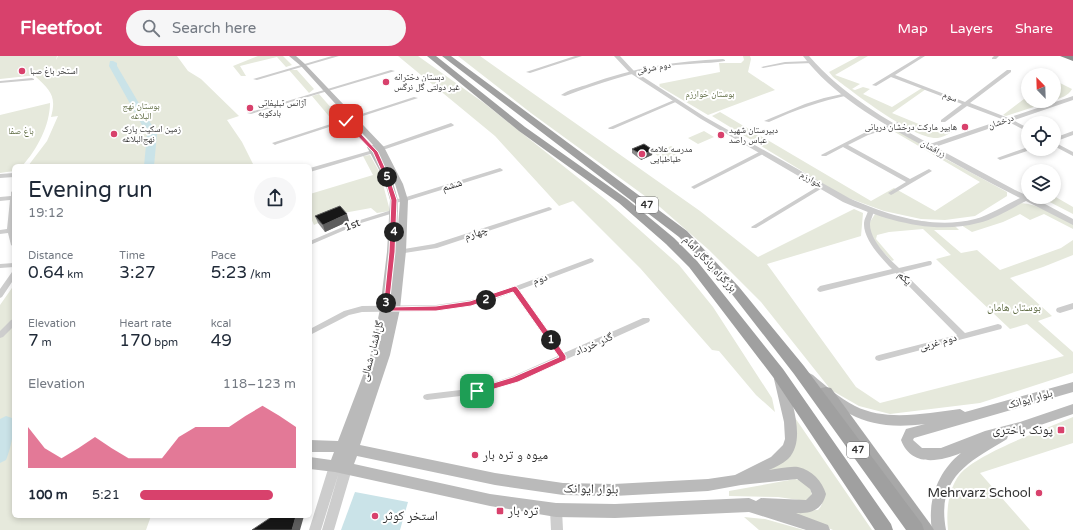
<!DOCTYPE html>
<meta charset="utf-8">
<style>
:root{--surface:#fff;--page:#f6f6f7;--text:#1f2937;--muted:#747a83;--accent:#d8416c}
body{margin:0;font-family:"Varela Round","Noto Naskh Arabic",sans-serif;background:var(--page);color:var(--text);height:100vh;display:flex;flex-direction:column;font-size:15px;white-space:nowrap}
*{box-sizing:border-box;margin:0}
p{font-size:13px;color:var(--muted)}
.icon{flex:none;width:22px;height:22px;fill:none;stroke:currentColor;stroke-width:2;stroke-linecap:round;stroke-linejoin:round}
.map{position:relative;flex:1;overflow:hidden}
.side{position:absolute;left:12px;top:108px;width:300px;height:354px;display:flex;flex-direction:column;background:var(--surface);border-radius:6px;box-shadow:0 2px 6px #0003}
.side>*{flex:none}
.needle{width:26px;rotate:337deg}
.fabs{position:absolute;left:1021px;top:12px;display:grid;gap:8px}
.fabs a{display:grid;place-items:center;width:40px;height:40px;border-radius:50%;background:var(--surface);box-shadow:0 2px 6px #0003;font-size:20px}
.pin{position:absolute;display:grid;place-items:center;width:34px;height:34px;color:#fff;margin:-17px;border-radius:8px;box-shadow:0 2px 6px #0006}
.km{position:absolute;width:20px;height:20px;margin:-10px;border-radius:50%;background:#222;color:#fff;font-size:11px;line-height:20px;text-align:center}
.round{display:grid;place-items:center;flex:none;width:42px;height:42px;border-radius:21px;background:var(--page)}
.headline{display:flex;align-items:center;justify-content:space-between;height:68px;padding:0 16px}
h1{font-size:22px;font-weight:600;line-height:30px}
.figures{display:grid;grid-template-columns:repeat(3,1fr);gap:6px;height:68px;padding:4px 16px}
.figures div{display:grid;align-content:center}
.figures b{font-size:17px;font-weight:600}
.figures small{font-size:11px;font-weight:400}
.figures p{font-size:11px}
.chart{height:112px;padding:8px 16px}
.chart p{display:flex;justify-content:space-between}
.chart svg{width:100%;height:72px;margin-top:4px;fill:var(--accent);opacity:.7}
ul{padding:0 16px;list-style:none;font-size:13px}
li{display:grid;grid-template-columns:64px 48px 1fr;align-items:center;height:30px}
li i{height:10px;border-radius:5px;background:var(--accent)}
header{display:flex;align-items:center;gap:24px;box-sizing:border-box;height:56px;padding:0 20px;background:var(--accent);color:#fff}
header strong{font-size:19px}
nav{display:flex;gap:22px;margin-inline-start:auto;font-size:14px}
.search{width:280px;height:36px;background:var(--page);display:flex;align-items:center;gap:10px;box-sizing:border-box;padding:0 14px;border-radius:22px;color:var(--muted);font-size:15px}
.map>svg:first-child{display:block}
.green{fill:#e6e9dc}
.water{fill:#cae3e8}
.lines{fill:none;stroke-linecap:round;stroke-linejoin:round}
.river{fill:#cae3e8;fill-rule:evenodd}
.minor{fill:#cdcdcd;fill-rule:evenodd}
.tertiary{fill:#cdcdcd;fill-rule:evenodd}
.secondary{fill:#bababa;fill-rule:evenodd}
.primary{fill:#a8a8a8;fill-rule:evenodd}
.trunk{fill:#a0a0a0;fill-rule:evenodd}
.wall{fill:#8b8b8b}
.shaded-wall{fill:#5d5d5d}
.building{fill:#171717;stroke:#5d5d5d}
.route{fill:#d8416c;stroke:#fff}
.poi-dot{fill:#d8416c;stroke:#fff;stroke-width:1.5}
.labels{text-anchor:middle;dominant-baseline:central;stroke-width:4;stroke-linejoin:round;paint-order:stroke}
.far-street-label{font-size:9px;fill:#303030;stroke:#fff}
.far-poi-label{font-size:9px;fill:#303030;stroke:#fff;text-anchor:start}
.far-park-label{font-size:9px;fill:#5c6940;stroke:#fff}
.shield{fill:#fff;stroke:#6e6e6e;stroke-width:1}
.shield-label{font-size:10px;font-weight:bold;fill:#303030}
.street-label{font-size:11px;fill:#303030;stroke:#fff}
.park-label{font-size:11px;fill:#5c6940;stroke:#fff}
.near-poi-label{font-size:13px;fill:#303030;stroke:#fff;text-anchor:start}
.near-street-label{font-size:13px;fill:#303030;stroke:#fff}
</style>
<header>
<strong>Fleetfoot</strong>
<div class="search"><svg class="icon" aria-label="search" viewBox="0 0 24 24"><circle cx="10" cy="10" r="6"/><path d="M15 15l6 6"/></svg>Search here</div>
<nav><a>Map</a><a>Layers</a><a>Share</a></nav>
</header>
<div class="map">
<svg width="1073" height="474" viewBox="0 0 1073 474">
<rect width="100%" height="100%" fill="#fff"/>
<path class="green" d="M0,0H57L56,4L58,0H177L188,15L201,23L239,60L227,64L242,86L254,110H28L47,85L58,60L51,61C57,40 50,34 35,20L37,19L0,23Z
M258,0H283L292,9L286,11L277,1L240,10L246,20H241L233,10Z
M398,0H418L484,47L606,144L679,209L713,251L772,342L775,356L756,339L719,295L712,294L640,212L573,145L559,150L495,80Z
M458,0H480L700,155L758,201L854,153L863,157L861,180L767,208L856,331L880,347L1064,300L1027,268L1010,273L938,205L936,203L951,199L923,173L889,176L877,179L876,183L894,204L892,205C883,196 867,181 870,166C871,164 874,160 875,158L955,170L959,174H934L961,197L977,194L1000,214L1061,192L1073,184V199L1043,211L1010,222L1052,260L1038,265L1073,296V317L980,347L890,358L859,350L831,334L761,246L709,194L660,151L531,57Z
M743,0H750L751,3L748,16L775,34L708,59L659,30L660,29L659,28L720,16L719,7H741L744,4Z
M859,0H868L835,19L860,28L852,33L855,34L863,31L870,33L863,38L892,51L922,32L926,33L892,57L926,71L930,70L938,73L943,72L952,76C948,78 943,81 938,82C914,84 853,36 833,21L829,16Z
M289,14H297L314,33L309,37Z
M1054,24L1072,33C1068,40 1061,42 1054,44Z
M319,38L340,62L333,65L312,40Z
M1028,40V45H1052L1006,60L1003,59Z
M50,47C50,69 37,94 22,110H14V115L0,117V59Z
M720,56L871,145L894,132L935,155L980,126L888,72H893L944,102L1007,136V140L975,160L945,164L921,163L884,155L843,140L712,60Z
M704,75L714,81L698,88L688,82Z
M671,90L681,96L664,104L654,97Z
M370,99L380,117L390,155L377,157L371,152L338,158L314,169L310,160V138L373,119L363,100Z
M1054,140L1073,151V158L1040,141Z
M1020,147C1039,148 1056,160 1073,168V173L1044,158L1030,164L1020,158L1003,166L972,176L961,169Z
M14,229V460H151L146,474H0V249Z
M789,353L872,474H833L789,455L818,454C826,446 822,438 820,428L768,415L786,403Z
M1073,361V387L980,417L1030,474H948C946,456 948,433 960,418C978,397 1046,373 1073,361Z
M795,423C805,425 811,430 812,440L806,445L778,441L729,440V435Z
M744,461L765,463L804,474H759Z"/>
<path class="water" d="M355,436L408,446L400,474H341Z"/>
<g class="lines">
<path class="river" d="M110,5H113L117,7V10L157,78L154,110H144L147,78L109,10Z
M6,360L12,362C16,371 10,395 6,404L0,407V363Z"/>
<path class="minor" d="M332,0H339L257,24L253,23Z
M575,0H582L530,17L526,16Z
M920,0H925L895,19L965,46L1007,14H1011V16L970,47L1011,63L1028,72V76L1007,65L967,50L945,66H941V64L962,48L891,21L876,30L872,29Z
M994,0H999L996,3H992V2Z
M723,3L725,4V5C706,8 687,7 669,10C633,16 599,27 565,40L561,39C568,34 580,31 589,28C632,12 677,5 723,3Z
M811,5L813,6V7L785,8L763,12L761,11L785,6Z
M391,14L395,15L251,58L247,57Z
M32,22L34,23V24L0,27V25Z
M847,37L849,38V39C821,45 795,54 769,66L764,65L805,48L824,42Z
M414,41L418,42L277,88L275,89L272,87Z
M674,44L678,45L613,73H609L608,72Z
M898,66L900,67V69L868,79L848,89L910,123L927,114L929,113L932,115L893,138L891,139L888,137L906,126L843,91L826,100H822L821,99L864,77Z
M451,67L454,69L453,70L377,96L310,116V112L373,94Z
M1073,75V79L1054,86V82Z
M1054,86L1073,96V100L1054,90Z
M1028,91V93H1031L1030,94L1000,104L997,102Z
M763,94L766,96L765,97L696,132L694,133L691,131Z
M500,112L503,114L502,115L406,145L394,147L391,145L392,144L403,142Z
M14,117V121L0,122V118Z
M822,128L824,129V131L756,172H752L751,171Z
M14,134V191L11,189L8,177L0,178V174L7,173L10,144L0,145V141L11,140V136Z
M549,151L551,152L552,153L551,154L437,192L398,198L395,196L398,194L434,188Z
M395,153L397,154L398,155L397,156L361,167L310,189V185L357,165Z
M871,153L874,155C873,159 871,163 870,167C869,183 888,202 899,212L929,205H931L932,207L931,209L903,216L965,277L998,268L1001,269L1002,271L1001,273L879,305L876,304L875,302L876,300L879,299L957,279L896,217L820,236L818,235L817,233L820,230L892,213C882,203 863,183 864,167C864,163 867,159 868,155Z
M591,202L594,204L593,206L519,234L564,297L643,262H649L650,264L649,266L518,325L477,338L427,344L424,343L423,341L424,339L427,338L477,332L513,320L558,300L513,236L485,247L436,255L362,256L349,259L310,279V273L344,255L362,250L436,249L484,242Z
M14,207V211L0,212V208Z
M12,216H14V223L2,241L0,242V233Z
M1073,247V253L1060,257L1057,256L1056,254L1057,252Z
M14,263V270L3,281L0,282V275L11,264Z"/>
<path class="tertiary" d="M614,0H620L634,15L705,61L849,142C887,159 933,174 975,163C990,159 1005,149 1020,142C986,125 953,107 920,88C878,65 833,39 803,0H809C842,38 886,64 930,88L1073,40V44L935,91L1015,134L1026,139H1028V141H1032L1073,163V169L1026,145C1010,153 995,163 978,167C933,179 885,164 843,146L701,63L630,17Z
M335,405L339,406L341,410L321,474H309L329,410L331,406Z
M346,408L350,409L352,413L334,474H322L340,413L342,409Z
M556,448L560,450L562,454L563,474H551L550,454L552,450Z"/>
<path class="secondary" d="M289,0H296L305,8L384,91L403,128L408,144L406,195L400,253L390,299L360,389L495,417L563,427L614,428L708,423L735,419L771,401L783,389L785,383L784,366L774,323L776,320L780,318L784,320L786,323C791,345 807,384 788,403C782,408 776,411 769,414C778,413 789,410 798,411C812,414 822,425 826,438C822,454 811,458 796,457L828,469L830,474H806L749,456L615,462L556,461L490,450L335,416L310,413V401L331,404L334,396H310V384L338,385L370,301L380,253L387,196L390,144L384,123L367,91L368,89H373L301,10ZM385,108L395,128L400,144L397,185L398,144L392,123ZM357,400L495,429L563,439L614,440L708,435L741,429L797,423L810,433L812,438L806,444L761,442L756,445L749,442L615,448L556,447L490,438L354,408Z
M809,317L813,319C826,330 839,342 855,350C887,366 926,357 960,353L965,356L1073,326V336L914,382L913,384L922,392H941L985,375L1020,366L1073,348V358L1008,380L1007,383C969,406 936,421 946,474H932C927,445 938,415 961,397C939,406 911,411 901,384L906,373L925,368C869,375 845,360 805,325L803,322L805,319Z"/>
<path class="primary" d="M826,331L831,332L931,469L934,474H917L821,340L820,336L821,332Z"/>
<path class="trunk" d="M427,0H436L525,71L627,143L674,182L697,205L783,313L891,468L893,474H875L773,321L689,211L666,188L619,147L519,75Z
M442,0H451L687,175L739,231L804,310L922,468L924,474H906L794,318L731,237L679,181Z"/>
</g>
<path class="wall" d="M1060,0H1073V5Z
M632,93L653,94L652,99L641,104L632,97Z
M315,160L349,165L325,176L318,167Z"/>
<path class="shaded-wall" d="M653,94L652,99L641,104L642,99Z
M347,158L349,165L325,176L323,169Z
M296,460H304L300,474H292Z"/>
<path class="building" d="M644,88L653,94L642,99L632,93Z
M340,150L347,158L323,169L315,160Z
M273,460H296L292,474H252Z"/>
<path class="route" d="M344,64H348L378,96L390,123L397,144L395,196L389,251L436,250L470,245L515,230L517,231L566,300V304L518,326L477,338L473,335L474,333L513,321L559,301L513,236L471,250L436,255H383L389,196L391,144L385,123L373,96L344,66Z"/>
<g class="poi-dot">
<circle cx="22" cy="15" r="4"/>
<circle cx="386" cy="26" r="4"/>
<circle cx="250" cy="52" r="4"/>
<circle cx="965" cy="71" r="4"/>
<circle cx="114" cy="78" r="4"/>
<circle cx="721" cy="79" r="4"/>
<circle cx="642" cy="98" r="4"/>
<rect x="1057" y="370" width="8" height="8" rx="2"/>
<circle cx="475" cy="399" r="4"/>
<circle cx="1039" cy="437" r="4"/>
<rect x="496" y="451" width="8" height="8" rx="2"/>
<circle cx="375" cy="460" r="4"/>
</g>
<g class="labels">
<g class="far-street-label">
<text transform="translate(654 12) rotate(-10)">دوم شرقی</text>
<text transform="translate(950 41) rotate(21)">سوم</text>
<text transform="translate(1001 66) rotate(-19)">درخشان</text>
<text transform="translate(933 93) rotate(30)">زرافشان</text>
<text transform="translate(811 124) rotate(30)">خوارزم</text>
</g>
<g class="far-poi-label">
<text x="30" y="15">استخر باغ صبا</text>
<text x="394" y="21">دبستان دخترانه<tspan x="394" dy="10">غیر دولتی گل نرگس</tspan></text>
<text x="258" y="47">آژانس تبلیغاتی<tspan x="258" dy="10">بادکوبه</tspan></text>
<text x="957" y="71" text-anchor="end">هایپر مارکت درخشان دریانی</text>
<text x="122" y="73">زمین اسکیت پارک<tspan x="122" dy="10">نهج‌البلاغه</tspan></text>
<text x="729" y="74">دبیرستان شهید<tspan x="729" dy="10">عباس راصد</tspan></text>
<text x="650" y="93">مدرسه علامه<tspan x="650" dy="10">طباطبایی</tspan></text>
</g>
<g class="far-park-label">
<text x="710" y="38">بوستان خوارزم</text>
<text x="141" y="50">بوستان نهج<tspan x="141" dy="10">البلاغه</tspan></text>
<text x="21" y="75">باغ صفا</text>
</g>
<g class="shield">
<rect x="636" y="141" width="22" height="16" rx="3"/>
<rect x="847" y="386" width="22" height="16" rx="3"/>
</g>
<g class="shield-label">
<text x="647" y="149">47</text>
<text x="858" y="394">47</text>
</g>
<g class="street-label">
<text transform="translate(452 129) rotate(-17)">ششم</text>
<text transform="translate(352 169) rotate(-22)">1st</text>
<text transform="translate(476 177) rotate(-18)">چهارم</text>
<text transform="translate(710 208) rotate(47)">بزرگراه یادگار امام</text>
<text transform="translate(905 222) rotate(45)">یکم</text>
<text transform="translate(540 223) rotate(-20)">دوم</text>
<text transform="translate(938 286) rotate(-15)">دوم غربی</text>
<text transform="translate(594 288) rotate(-24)">گذر خرداد</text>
<text transform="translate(372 295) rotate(-75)">گل‌افشان شمالی</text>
<text transform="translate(1030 343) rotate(-16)">بلوار ایوانک</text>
</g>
<g class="park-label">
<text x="1014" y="251">بوستان هامان</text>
</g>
<g class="near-poi-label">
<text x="1053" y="374" text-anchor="end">پونک باختری</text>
<text x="483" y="399">میوه و تره بار</text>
<text x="1031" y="437" text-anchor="end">Mehrvarz School</text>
<text x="508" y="455">تره بار</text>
<text x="383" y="460">استخر کوثر</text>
</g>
<g class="near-street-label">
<text transform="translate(591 433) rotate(1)">بلوار ایوانک</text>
</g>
</g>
</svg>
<div class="fabs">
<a><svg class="needle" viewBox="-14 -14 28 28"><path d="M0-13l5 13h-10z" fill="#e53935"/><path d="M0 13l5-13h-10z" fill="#747a83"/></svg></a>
<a><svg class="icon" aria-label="locate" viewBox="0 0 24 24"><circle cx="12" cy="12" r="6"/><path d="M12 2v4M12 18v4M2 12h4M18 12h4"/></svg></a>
<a><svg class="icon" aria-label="layers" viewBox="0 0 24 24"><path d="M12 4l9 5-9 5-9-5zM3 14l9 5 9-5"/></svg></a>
</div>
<div class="pin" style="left:477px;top:335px;background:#1e9e55"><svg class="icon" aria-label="arrive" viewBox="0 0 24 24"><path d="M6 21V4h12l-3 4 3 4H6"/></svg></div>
<div class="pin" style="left:346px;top:65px;background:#d93025"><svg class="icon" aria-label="check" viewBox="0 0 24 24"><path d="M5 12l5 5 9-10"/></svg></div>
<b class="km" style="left:551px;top:284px">1</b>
<b class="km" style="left:486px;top:244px">2</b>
<b class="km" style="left:386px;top:247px">3</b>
<b class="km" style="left:394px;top:176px">4</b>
<b class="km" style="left:387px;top:121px">5</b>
<section class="side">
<div class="headline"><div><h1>Evening run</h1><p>19:12</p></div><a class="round"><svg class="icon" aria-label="share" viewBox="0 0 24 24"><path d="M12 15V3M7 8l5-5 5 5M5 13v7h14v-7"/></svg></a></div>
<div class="figures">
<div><p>Distance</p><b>0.64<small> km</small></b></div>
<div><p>Time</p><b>3:27</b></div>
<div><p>Pace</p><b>5:23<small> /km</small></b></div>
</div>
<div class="figures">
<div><p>Elevation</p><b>7<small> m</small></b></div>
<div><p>Heart rate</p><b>170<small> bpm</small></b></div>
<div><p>kcal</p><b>49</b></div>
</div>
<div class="chart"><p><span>Elevation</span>118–123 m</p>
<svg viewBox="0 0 160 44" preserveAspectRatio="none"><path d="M0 44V19L10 32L20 38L30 32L40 25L50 32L60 38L70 38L80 38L90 25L100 19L110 19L120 19L130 12L140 6L150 12L160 19V44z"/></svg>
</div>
<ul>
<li><b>100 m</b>5:21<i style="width:85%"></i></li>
</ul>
</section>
</div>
